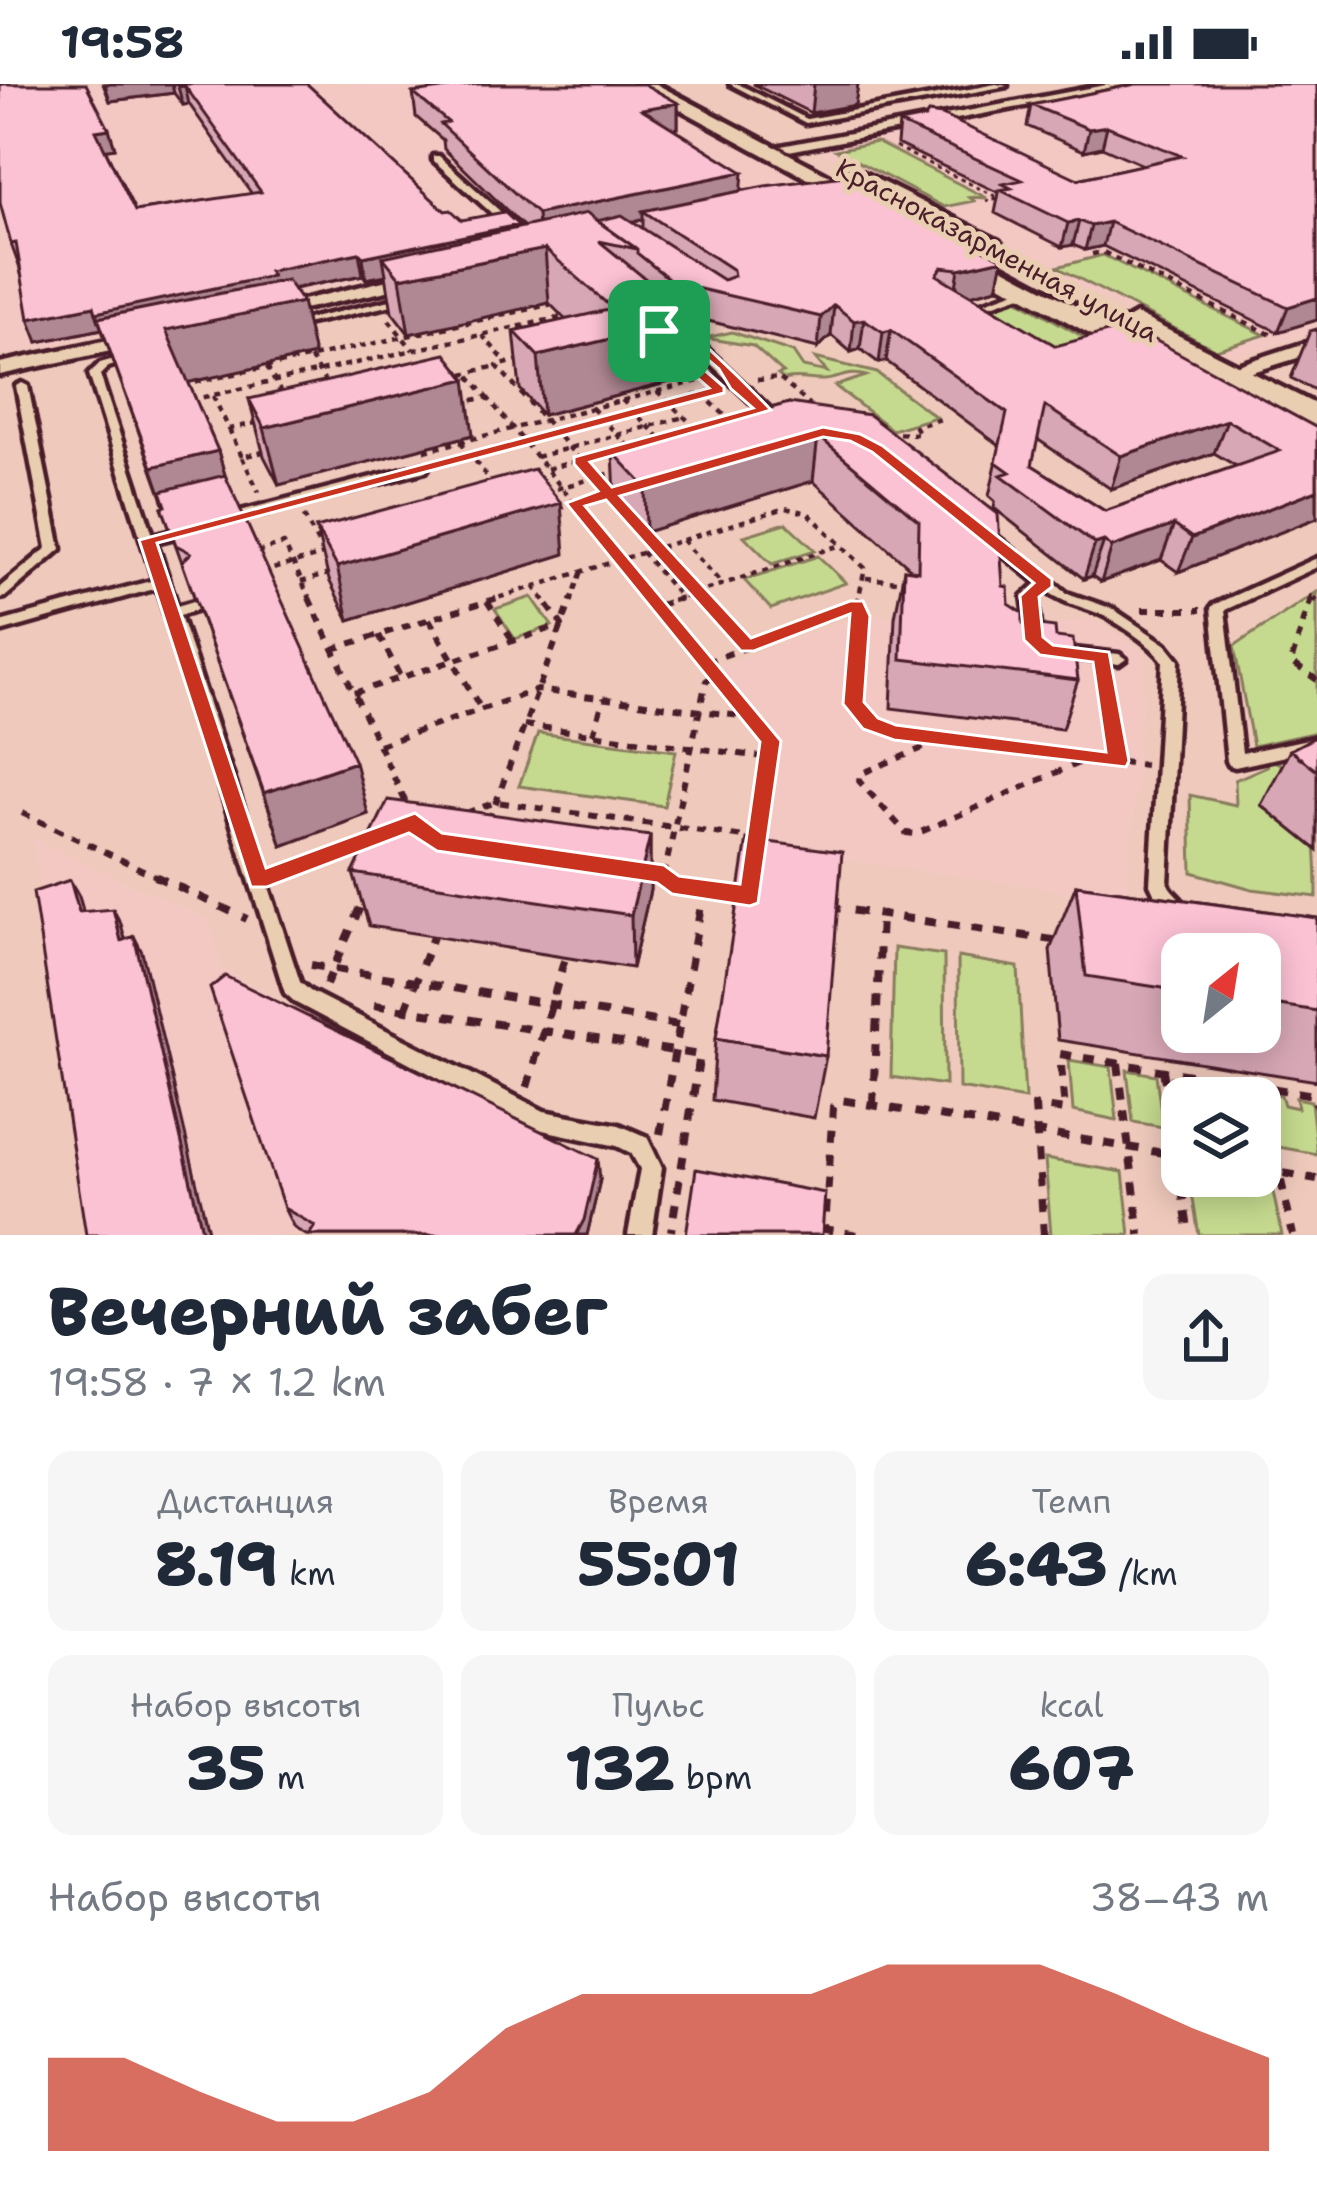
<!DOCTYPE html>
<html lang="ru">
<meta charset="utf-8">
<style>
:root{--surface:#fff;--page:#f6f6f7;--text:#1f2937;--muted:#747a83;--accent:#c8321e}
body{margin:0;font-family:"Shantell Sans",sans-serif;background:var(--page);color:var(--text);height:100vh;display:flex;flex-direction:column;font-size:45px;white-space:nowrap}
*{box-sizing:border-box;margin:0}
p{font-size:39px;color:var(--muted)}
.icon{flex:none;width:66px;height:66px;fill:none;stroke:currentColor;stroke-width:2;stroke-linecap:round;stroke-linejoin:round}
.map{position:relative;height:1151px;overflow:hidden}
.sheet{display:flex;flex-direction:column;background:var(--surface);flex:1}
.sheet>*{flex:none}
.needle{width:78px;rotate:30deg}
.tools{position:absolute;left:1161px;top:849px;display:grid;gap:24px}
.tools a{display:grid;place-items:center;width:120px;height:120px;border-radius:24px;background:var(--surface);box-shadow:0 6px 30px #0003;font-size:60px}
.pin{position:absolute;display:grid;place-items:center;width:102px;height:102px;color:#fff;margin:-51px;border-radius:24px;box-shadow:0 6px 18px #0006}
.round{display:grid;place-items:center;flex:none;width:126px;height:126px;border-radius:24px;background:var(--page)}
.summary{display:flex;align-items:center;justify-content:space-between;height:204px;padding:0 48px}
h1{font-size:66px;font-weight:800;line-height:90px}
.metrics{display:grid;grid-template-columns:repeat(3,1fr);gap:18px;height:204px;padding:12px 48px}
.metrics div{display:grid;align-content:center;border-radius:24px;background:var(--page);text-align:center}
.metrics b{font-size:60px;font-weight:800}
.metrics small{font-size:33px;font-weight:400}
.metrics p{font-size:33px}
.chart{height:336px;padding:24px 48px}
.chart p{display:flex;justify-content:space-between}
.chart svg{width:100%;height:216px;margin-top:12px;fill:var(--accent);opacity:.7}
.status{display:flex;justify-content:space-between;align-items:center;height:84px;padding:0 60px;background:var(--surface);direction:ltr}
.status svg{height:33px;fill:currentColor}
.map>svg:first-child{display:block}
.built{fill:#f3c8c3}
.green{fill:#c5da8f;stroke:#887c5d;stroke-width:3}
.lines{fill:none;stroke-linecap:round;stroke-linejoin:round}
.service-casing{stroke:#4a1f2b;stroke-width:9}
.minor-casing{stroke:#4a1f2b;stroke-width:9}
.secondary-casing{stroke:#4a1f2b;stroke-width:9}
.path-far3{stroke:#4a1f2b;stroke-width:3;stroke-dasharray:4.5 4.5;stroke-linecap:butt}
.path-far2{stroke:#4a1f2b;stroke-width:4.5;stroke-dasharray:6 6;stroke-linecap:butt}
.path-far1{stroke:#4a1f2b;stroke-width:6;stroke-dasharray:9 9;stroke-linecap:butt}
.path{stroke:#4a1f2b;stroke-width:8;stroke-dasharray:12 12;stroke-linecap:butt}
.service{fill:#eaceb1;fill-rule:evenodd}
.minor{fill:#eaceb1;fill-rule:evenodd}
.secondary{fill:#eaceb1;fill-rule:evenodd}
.tram{stroke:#4a1f2b;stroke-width:3}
.wall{fill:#d8a7b6;stroke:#4a1f2b;stroke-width:3;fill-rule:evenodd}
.shaded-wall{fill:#b08894;stroke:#4a1f2b;stroke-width:3}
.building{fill:#fbc2d4;stroke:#4a1f2b;stroke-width:3;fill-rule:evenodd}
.route{fill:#c8321e;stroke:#fff;stroke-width:3;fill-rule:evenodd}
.labels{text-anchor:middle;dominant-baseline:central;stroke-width:10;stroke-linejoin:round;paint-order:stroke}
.far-street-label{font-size:27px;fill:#4a1f2b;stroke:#eaceb1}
</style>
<div class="status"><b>19:58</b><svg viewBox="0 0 49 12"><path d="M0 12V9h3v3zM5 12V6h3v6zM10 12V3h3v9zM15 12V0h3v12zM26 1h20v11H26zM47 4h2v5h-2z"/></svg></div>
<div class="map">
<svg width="1317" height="1151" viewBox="0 0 1317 1151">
<rect width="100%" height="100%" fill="#efcabc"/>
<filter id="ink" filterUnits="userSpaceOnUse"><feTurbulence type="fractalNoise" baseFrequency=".00833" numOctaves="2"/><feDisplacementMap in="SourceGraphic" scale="24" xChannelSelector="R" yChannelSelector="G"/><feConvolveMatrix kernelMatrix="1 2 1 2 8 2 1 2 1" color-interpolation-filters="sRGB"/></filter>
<g filter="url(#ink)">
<path class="built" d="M0,0H627L813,102L0,272Z
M1155,0H1317V248L1234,273L1209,270L821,67L827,61Z
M877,531L1050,544L1089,532L1146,569L1127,816L767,765L779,658L717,582L857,532Z
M33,754L210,836L221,884L601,1091L588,1151H93Z"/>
<path class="green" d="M876,58L987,114L969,113L974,117L944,123L836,66Z
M1103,171L1265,251L1216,266L1057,183Z
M1017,215L1094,259L1049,263L991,230L999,221Z
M732,248L793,268L803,283L827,288L815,274L877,289L936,333L892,346L835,302L866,292C849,287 842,294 825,296C810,297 800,292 784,296L778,291L783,289L753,262L705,254Z
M786,439L815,466L772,480L744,452Z
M818,472L846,499L771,525L744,496Z
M1317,508V648L1253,662L1234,562Z
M532,513L552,542L515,555L495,525Z
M538,649L676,667L664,722L519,702Z
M1264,675C1317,680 1317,771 1317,813L1252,805L1192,788L1190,711L1236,721L1235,696L1267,682Z
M894,864L944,871L945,1001L891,993Z
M958,873L1018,883L1025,1015L959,1004Z
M1069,976L1111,983L1117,1036L1073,1027Z
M1127,986L1156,991L1163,1043L1133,1038Z
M1171,993L1254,1007L1255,1014H1182L1180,1045Z
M1266,1009L1281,1011L1284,1021L1298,1024L1296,1014L1311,1017L1317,1070L1278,1063Z
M1045,1075L1123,1088L1130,1151H1051Z
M1189,1092L1273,1108L1282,1151H1199Z"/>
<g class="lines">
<g class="service-casing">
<path id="service" d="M730,0H738L807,35L996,0L1007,2L806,39Z
M433,72H439L513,139V143H507L433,76Z
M1030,202L1035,205L1033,207L974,227L965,225Z
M408,212L411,213V217L291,243L286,240Z
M675,242H683L782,336V340H774L675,246Z
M132,270L137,273L136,275L108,283L100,291L153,451L191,441L198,445L196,448L156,458L177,522L197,516L204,521L202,524L180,531L300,898L310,907L544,1027L619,1041L647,1053L662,1084L652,1151H628L640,1085L631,1069L617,1062L533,1044L296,919L285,909L157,504L0,548V538L154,496L89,290L100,279Z
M22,299L28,302L61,465L5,513L0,514V503L47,464L16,302Z
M422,380L428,384L426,387L226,439L220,435L221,432Z
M984,445L989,446L1067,509L1113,525L1167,561L1179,576L1168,800C1173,810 1182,814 1187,824L1185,829C1165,835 1157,815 1150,800L1163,577C1151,560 1118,538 1100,530C1081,522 1062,519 1046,506L1037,513L1042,559L1035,564L1030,562L1023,512L1037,499L979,452L977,449L979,446Z
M1317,474V483L1225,526L1242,669L1317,653V665L1235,683L1229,681L1227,677L1211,524L1213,521Z
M1056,563L1119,570L1126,575L1119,580L1051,571L1049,568L1051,565Z"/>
</g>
<g class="minor-casing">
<path id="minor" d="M1111,0H1140L768,71L760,66Z
M426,187L435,193L433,197L262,234L252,228Z
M145,248L152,250V258L0,291V279Z
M1317,255V268L1204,303L1193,296Z"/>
</g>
<g class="secondary-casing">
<path id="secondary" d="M634,0H657L885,121L873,128L865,126Z
M854,84L999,157L1003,162L999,167H981L846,96L843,91Z
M950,154L1169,270L1173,276L1158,285L1147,282L941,167L937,162Z
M1136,230L1317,321V344L1126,244L1122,238Z"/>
</g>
<path class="path-far3" d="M895,63L999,114L986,117"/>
<path class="path-far2" d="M1092,170L1103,168L1276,253
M389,236L413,266
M482,251L507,279
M310,274L327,301
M521,276L497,282L657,464
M267,283L282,311
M463,290L497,282
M757,296L779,294L813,324
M184,301L558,219
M657,307L698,346
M702,310L730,336
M213,312L229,345L260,338
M487,313L655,517
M191,316L570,231
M622,316L662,356
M461,319L487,313L467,289
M592,324L631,365
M229,345L242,373L267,367
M887,349L919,350L915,343L941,335
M461,358L495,403
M425,367L706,295
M242,373L259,408
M536,373L684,333
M437,380L718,305
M547,385L743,331
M545,408L619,387
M558,424L621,406
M304,432L325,474
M682,456L722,500
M660,463L707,517
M257,468L284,460L311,517
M642,468L681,514
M262,488L330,469
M866,494L907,498
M301,498L332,489
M534,502L545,517
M488,517L785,424L808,429L865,484L858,517
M571,517L582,487
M672,517L841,461
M1310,517L1311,512L1317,517"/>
<path class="path-far1" d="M309,514L407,721
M652,514L769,655L757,764
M705,514L748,563
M1311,514L1291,578L1317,596
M1313,514L1317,517
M487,517L513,557
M659,521L681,514
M857,521L853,619L871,639L894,649L1145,681
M1142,526H1201
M429,535L481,625
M379,551L401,594
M333,565L498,514
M706,578L851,526L860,514
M1104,588L1118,676
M354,609L562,541L542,514
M524,641L770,674
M593,650L604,614
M940,657L860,690L859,697L906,749L916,750L1090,674
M379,661L537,606L748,633
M22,729L162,795
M466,729L496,718L758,755
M489,737L572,514
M645,788L664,791L706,597L716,590
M278,789L372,754
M664,791L667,795"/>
<path class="path" d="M155,792L247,835
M665,792L672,800L743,811
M829,823L1060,857
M311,881L679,941
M326,901L364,814
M374,921L700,971L671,1147
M405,926L433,853
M1118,979L1140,1151
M1163,986L1189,1151
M1260,1002L1293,1151
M527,1003L565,874
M873,1020L881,832
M660,1050L704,805
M1260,1085L1317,1095
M857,1151L825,1145L833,1023L841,1016L1182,1072
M1044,1151L1035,1022L1065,1026L1060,970L1314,1011L1317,1023"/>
<use href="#service" class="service"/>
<use href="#minor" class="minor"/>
<use href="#secondary" class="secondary"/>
<path class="tram" d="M659,0L866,108
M972,165L1152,261"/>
</g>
<path class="wall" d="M103,0H307L445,127L462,136L518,141V144L524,143L444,65L443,56L416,33L413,9L678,19V44L673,45L742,106L844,92L997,204L970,211L1056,262L1317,344V434L1178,488L1161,476L1101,498L1092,492L1084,495L994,424L995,417L989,412L1000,362L886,277L879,279L860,265L851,268L831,251L818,264L692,233L693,292L543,331L520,305L514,247L566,236L549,219L409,250L392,228L386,191L366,195L363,191L294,205L302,218L314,271L188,298L218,367L225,391L368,730L282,762L180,473L162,423L165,422L102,245L38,258L19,182L11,160L109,45L115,64L105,65L135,127L252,110L189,20L183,21L174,9L110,17ZM643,135V145L632,138ZM1037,355L1111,405L1214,369L1236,382L1105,427L1032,381Z
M753,0H858L855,21L811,29Z
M1136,0L1317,236L1278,248L1103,162L1085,166L1073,161L1062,163L995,129L999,109L897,60L899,39L1078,95L1143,81L1102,63L1084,67L1027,42L1031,21Z
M1317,245V307L1291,294L1310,247Z
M249,315L473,351L279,401L264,372Z
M789,319L1003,502L1009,520L1023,539L1056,553L1078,596L1062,645L891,624L895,533L904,485L910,486V484L813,397L646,448L615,413L613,368Z
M316,444L565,470L349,536L329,496Z
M1317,652V766L1261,721L1290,666Z
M650,752V806L632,884L369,842L353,789Z
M1076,801L1317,834V997L1058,956L1050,866ZM1182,870H1260V948H1182Z
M716,954L826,972L814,1034L712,1016Z
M600,1096L587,1151H306L294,1144L284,1124Z"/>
<path class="shaded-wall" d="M105,0H172L174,9L110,17Z
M814,0H858L855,21L811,29Z
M185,2L189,20L183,21L178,3Z
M678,19V44L642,50V25Z
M1107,42L1102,63L1084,67L1089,45Z
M109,45L115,64L102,66L96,47Z
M743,88L741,114L643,127V135L539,158L537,130Z
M1079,137L1073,161L1062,163L1068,139Z
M1109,138L1103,162L1085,166L1091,142Z
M518,141L520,162L383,173L386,191L366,195L363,173Z
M545,165L549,219L409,250L400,194Z
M359,169L363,191L276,208L104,252L96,229L269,187Z
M1003,175L997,204L954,215L959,185Z
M1317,214V236L1278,248L1288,223Z
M302,218L314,271L182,300L166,246Z
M834,221L831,251L818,264L821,233Z
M94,222L102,245L38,258L29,235Z
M695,235L693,292L543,331L538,272Z
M864,235L860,265L851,268L854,237Z
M891,246L886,277L879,279L883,248Z
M466,295L473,351L279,401L264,344Z
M1227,336L1214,369L1111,405L1121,372Z
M818,352L813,397L646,448L645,402Z
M218,367L235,425L172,441L152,383Z
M1317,406V434L1178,488L1192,454Z
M561,419L565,470L349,536L337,483Z
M1174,441L1161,476L1101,498L1112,463Z
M1104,457L1092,492L1084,495L1095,460Z
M355,678L368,730L282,762L264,709Z
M650,752V806L632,884L631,831Z
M70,796L79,812L88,844L79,828Z
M113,825L121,840L130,873L121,857Z
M134,852L142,868L209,1151H203Z
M598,1075L600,1096L587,1151H576Z"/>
<path class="building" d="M0,0H86L109,45L96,47L135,127L261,108L185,2L178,3L176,0H307L445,127L451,126L462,136L504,128L518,141L363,173L359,169L269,187L272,192L96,229L94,222L29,235L16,159L11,160L0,119Z
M477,0H644L678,19L642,25L743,88L537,130L441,40L448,38L413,9Z
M1136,0H1317V214L1288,223L1109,138L1091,142L1079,137L1068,139L1000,106L1011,104L1003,100L1022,96L899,39L925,34L928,29L942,31L1078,95L1182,72L1107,42L1089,45L1031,21Z
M844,92L1003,175L959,185L942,183L937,191L1056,262L1129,242L1317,344V406L1192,454L1174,441L1112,463L1104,457L1095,460L1001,391L1010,388L996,378L1007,329L891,246L883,248L864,235L854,237L834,221L821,233L674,199L637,169V165L597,137L622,131L723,196L734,192L733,186L643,127L765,102ZM1045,322L1121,372L1227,336L1280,367L1105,427L1032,381Z
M587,129L637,165L599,157L695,235L538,272L514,247L613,225L545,165L400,194L383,173Z
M287,196L302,218L166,246L218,367L152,383L98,234Z
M446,270L466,295L264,344L249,315Z
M789,319L869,331L998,430L1003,502L1008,503L1009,520L1023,529V539L1055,543L1056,553L1073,555L1078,596L901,575L904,485L918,487L919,437L818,352L645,402L613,368Z
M534,385L561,419L337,483L316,444Z
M225,391L355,678L264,709L182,478L191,469L176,461L162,423L166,422L161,407Z
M1317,652V687L1290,666Z
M388,716L650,752L631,831L353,789Z
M747,755L842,768L826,972L716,954Z
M70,796L79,828L113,825L121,857L134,852L203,1151H86L33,808Z
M1076,801L1317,834V927L1260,918V870H1182V907L1086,892Z
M225,892L598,1075L584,1136L576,1151H309L315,1142L284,1124L210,904Z
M696,1085L825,1109L822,1151H686Z"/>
</g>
<path class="route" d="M649,212C692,248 732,285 771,326L590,378L612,403L823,343L860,350L883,362L1052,495V503L1039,513L1043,553L1053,561L1109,568L1129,677L1126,683L894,656L863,645L843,620L850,530L754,567H741L606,416L585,422L781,657L758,819L750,822L672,810L657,799L437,767L409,749L267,803H251L139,456L709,304L653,255L652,247L621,218ZM642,219L719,285L731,305L753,324L574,373V380L598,407L566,419L760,658L740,800L679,792L664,781L442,749L415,729L266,784L157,459L724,309V303L664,251L663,244L637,220ZM823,353L850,357L872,368L1034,499L1020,512L1024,556L1040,571L1093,578L1106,668L896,641L878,634L864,618L870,532L863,517H850L751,554L620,412Z"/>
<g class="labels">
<g class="far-street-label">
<text transform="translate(997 166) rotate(28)">Красноказарменная улица</text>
</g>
</g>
</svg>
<div class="tools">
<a><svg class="needle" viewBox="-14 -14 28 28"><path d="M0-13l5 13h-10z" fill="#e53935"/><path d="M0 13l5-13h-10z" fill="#747a83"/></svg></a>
<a><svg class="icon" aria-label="layers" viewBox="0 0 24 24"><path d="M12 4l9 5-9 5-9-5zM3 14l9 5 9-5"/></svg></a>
</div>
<div class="pin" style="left:659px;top:247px;background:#1e9e55"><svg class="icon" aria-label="arrive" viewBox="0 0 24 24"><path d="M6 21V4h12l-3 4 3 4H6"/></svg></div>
</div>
<section class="sheet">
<div class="summary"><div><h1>Вечерний забег</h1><p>19:58 · 7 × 1.2 km</p></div><a class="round"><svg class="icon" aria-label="share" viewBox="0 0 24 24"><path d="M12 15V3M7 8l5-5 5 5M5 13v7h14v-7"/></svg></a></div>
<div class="metrics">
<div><p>Дистанция</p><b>8.19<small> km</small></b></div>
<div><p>Время</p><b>55:01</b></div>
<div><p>Темп</p><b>6:43<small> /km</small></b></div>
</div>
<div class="metrics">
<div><p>Набор высоты</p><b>35<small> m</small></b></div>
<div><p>Пульс</p><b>132<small> bpm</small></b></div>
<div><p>kcal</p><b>607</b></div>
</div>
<div class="chart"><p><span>Набор высоты</span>38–43 m</p>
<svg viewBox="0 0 160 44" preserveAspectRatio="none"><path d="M0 44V25L10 25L20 32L30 38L40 38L50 32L60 19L70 12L80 12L90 12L100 12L110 6L120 6L130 6L140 12L150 19L160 25V44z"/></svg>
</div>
</section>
